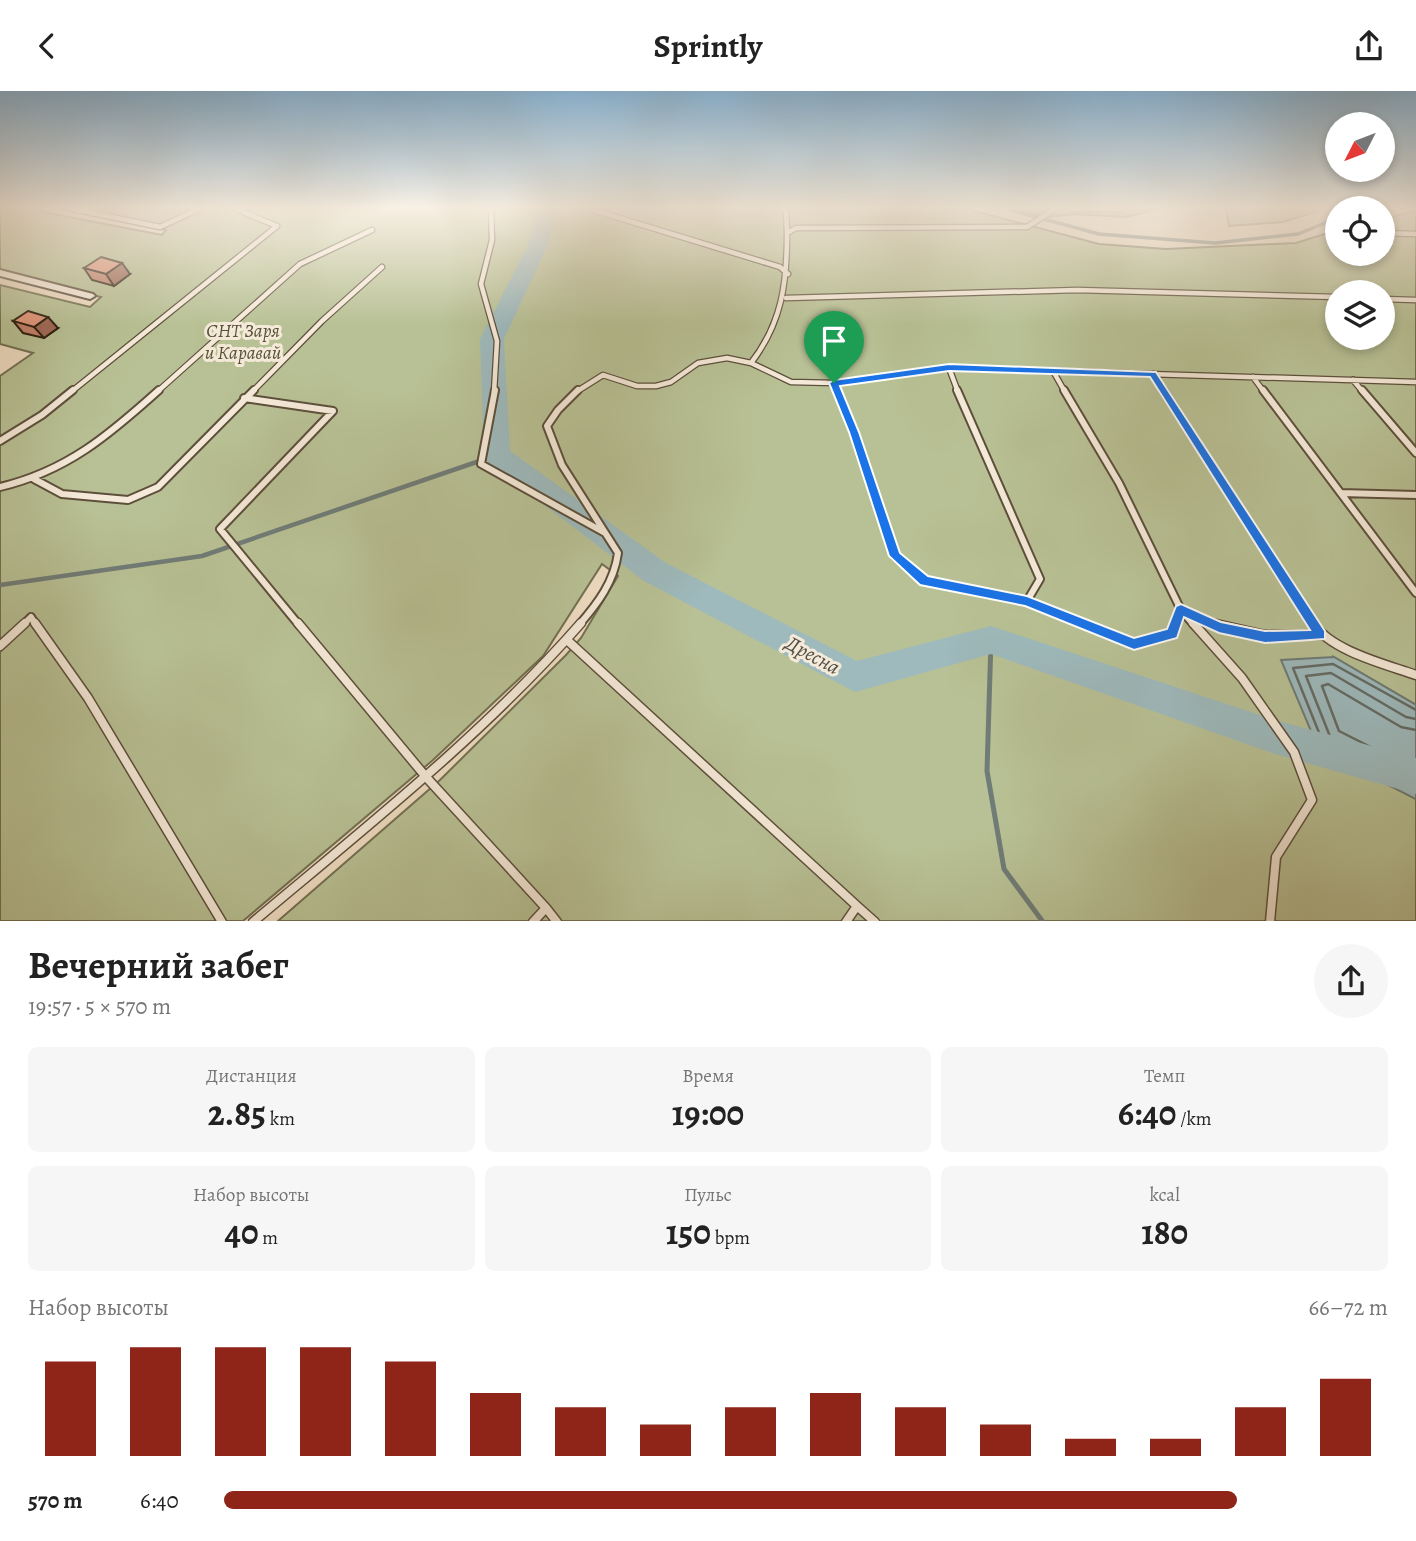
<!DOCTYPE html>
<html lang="ru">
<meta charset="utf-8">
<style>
:root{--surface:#fff;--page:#f6f6f6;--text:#222;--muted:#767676;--accent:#8f2418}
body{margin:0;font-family:Alegreya,serif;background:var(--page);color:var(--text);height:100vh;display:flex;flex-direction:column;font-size:26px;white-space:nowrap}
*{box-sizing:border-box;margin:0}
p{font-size:23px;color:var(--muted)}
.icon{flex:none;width:38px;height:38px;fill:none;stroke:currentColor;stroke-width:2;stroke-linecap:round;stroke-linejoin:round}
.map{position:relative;height:830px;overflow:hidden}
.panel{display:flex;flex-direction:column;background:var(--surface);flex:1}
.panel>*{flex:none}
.needle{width:46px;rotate:228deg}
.buttons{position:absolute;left:1325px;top:21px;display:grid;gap:14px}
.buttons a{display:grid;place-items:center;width:70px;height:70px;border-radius:50%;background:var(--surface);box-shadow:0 4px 10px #0003;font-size:35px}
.pin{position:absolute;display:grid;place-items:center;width:60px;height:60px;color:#fff;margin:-72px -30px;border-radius:50% 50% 50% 0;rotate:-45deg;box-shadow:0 0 7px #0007}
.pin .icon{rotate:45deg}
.round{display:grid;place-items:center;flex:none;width:74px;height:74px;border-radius:37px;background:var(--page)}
.headline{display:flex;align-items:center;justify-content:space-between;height:119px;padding:0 28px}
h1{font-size:38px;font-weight:600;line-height:52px}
.metrics{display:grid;grid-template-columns:repeat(3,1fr);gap:10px;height:119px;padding:7px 28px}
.metrics div{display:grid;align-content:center;border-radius:10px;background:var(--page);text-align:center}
.metrics b{font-size:35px;font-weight:600}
.metrics small{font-size:19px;font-weight:400}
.metrics p{font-size:19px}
.chart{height:196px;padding:14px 28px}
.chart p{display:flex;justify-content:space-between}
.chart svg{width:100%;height:126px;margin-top:7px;stroke:var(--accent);stroke-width:6}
ul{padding:0 28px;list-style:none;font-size:23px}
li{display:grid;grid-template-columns:112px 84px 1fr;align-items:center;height:52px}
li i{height:18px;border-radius:9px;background:var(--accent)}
header{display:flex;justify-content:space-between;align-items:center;height:91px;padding:0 28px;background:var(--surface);font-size:32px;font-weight:600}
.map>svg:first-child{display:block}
.green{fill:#b8c195;stroke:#727052;stroke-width:2;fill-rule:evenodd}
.water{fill:#9ebabd;stroke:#707c77;stroke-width:2}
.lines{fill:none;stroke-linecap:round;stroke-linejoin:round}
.shore{stroke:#656c66;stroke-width:2.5}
.stream-far2{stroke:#707c77;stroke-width:3.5}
.stream-far1{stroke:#707c77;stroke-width:4.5}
.stream{stroke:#707c77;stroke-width:5}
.river{fill:#9ebabd;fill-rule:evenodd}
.service-far2-casing{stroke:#5d4f3c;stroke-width:7}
.service-far1-casing{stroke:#5d4f3c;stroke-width:10}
.service-casing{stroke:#5d4f3c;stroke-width:11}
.minor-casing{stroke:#5d4f3c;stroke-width:4}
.service-far2{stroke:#f5ead9;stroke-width:4.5}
.service-far1{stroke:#f5ead9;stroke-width:6}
.service{stroke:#f5ead9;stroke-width:8}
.minor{fill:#f5ead9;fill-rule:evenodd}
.wall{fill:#c4836c;stroke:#2c1f0f;stroke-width:2}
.shaded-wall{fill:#a06a58;stroke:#2c1f0f;stroke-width:2}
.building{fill:#e4987e;stroke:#2c1f0f;stroke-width:2}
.route{fill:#1a73e8;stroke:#fff;stroke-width:2;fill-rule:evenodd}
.labels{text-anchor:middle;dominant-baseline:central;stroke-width:6;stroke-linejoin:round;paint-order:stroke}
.park-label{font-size:19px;font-style:italic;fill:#565037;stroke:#f5ead9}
.water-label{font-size:21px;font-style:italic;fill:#4e4e43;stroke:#f5ead9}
</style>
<header><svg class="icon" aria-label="back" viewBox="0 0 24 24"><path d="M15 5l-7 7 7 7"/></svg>Sprintly<svg class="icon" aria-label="share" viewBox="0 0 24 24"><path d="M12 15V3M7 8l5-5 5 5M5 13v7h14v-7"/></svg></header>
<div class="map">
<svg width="1416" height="831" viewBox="0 0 1416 831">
<rect width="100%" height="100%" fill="#f0dec4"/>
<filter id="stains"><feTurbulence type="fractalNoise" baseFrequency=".00286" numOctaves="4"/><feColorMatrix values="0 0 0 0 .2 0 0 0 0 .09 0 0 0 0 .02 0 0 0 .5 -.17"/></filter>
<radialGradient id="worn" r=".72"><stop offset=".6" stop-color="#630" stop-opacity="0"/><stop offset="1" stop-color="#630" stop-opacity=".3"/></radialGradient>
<path class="green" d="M0,118H27L162,144L166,139L59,118H967L1099,153L1166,158L1296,152L1337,139V163H1382L1383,128L1416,120V614L1334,566L1387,693L1416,708V830H278L440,689L566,564L581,547L618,485L602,473L543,565L433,669L243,830H0V561L7,553L0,554V285L33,262L0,253V194L90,216L101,206L0,181ZM1337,201H1382V247H1337Z
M1011,118H1159L1125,126L1075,123L1047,126Z
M1226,118H1324L1283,131L1229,135Z"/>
<path class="water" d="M1334,566L1416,614V708L1319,659L1281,569Z"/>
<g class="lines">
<path class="shore" d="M1416,619L1333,573L1293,577L1324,654L1416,700
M1416,628L1406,626L1331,582L1306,585L1331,648L1416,691
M1416,639L1401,636L1328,593L1322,595L1339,640L1416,679"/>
<path class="stream-far2" d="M1007,118L1099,143L1215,152L1298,143L1337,127"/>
<path class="stream-far1" d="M0,494L202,465L497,364"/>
<path class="stream" d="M991,549L987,680L1004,778L1043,831"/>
<path class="river" d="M539,118H559L547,156L504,248L510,360L666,472L857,570L991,535L1275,629L1416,667V703L1275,663L991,563L855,601L644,490L488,371L484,364L480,248L527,156Z"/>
<g class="service-far2-casing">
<path id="service-far2" d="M73,118L160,136L199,118
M491,118L492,149L481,193L497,250L494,301
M590,118L780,176L788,183
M783,118L786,119L787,142
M1074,118H1123
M1382,142L1416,143
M786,207L1077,199L1337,206
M1382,208L1416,209
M751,272C782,232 787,192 787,142L796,137L1027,136L1055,118
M949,277L958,301
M1053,280L1065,301
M1153,283L1164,301
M1253,286L1264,301
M1353,289L1363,301
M834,292L838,301
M71,301L277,135L236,118
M157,301L300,173L372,139
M252,301L322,230L382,176
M576,301L603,284L637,295H656L671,291L698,272L727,267L751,272L791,291L834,292L949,277L1416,291"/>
</g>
<g class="service-far1-casing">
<path id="service-far1" d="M495,299L481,373L605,442
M578,299L558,319L547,335L562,374L618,462C614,491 598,512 579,534
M837,299L854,341L895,465L924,490L1027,510L1040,488L957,299
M1064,299L1119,392L1181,519L1176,534
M1163,299L1314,534
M1263,299L1416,502
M1362,299L1416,362
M244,307L333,320L220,438L299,534
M0,350L42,324L73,299
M34,388L62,403L128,409L158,396L254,299
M0,396C67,380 109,344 159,299
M1341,402L1416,404
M1027,510L1086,534
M23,534L31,526L36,534
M1194,534L1181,519L1216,534"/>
</g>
<g class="service-casing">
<path id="service" d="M35,532L88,607L222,831
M298,532L426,686L546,817L533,831
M1081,532L1134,553L1172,543L1176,532
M1193,532L1242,587L1294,661L1312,709L1276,766L1270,831
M1212,532L1265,544H1321
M1313,532C1331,560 1385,573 1416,584
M567,549L857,815L846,831
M0,555L25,532
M857,815L875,831
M546,817L557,831
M253,831C366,736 484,643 581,532"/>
</g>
<g class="minor-casing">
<path id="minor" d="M0,179L93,203L95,205L90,208L0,185Z"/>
</g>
<use href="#service-far2" class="service-far2"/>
<use href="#service-far1" class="service-far1"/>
<use href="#service" class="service"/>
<use href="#minor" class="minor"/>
</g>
<path class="wall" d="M84,177L130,183L114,195L92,189Z
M13,230L58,237L44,247L23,242Z"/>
<path class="shaded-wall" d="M122,172L130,183L114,195L106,183Z
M48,226L58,237L44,247L34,236Z"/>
<path class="building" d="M101,166L122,172L106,183L84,177Z
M28,220L48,226L34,236L13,230Z"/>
<linearGradient id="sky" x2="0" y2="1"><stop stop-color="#8ab6d7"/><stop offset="0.5" stop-color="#f8f0e4"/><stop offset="1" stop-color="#f8f0e4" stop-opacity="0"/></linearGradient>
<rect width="1416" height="234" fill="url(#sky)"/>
<path class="route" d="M949,273L1156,281L1325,540V548L1265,552L1219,542L1184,526L1177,547L1134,559L1025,515L920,494L889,465L849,341L829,292L834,289ZM949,280L1150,286L1310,539L1265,540L1221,531L1181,513L1176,515L1167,538L1134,547L1027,505L928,485L900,462L859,341L840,295Z"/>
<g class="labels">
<g class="park-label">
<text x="243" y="240">СНТ Заря<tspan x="243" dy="22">и Каравай</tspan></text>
</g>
<g class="water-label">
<text transform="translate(813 564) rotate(28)">Дресна</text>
</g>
</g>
<rect width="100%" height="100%" filter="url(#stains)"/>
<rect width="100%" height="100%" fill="url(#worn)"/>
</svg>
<div class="buttons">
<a><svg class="needle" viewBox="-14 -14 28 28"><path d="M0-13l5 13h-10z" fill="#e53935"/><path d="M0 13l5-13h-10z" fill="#767676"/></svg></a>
<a><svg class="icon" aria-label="locate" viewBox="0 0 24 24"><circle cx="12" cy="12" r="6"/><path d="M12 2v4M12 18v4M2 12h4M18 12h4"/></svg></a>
<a><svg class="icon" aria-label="layers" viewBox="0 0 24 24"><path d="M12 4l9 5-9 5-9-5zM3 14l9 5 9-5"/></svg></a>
</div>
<div class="pin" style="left:834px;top:292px;background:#1e9e55"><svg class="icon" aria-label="arrive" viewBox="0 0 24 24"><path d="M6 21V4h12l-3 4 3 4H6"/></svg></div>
</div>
<section class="panel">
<div class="headline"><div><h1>Вечерний забег</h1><p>19:57 · 5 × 570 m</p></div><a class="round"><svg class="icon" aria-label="share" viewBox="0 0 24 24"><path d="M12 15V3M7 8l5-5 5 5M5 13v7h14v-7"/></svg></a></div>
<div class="metrics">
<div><p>Дистанция</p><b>2.85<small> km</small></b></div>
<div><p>Время</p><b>19:00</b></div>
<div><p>Темп</p><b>6:40<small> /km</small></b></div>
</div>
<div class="metrics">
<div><p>Набор высоты</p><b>40<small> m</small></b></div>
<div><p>Пульс</p><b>150<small> bpm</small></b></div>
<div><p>kcal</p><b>180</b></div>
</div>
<div class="chart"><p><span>Набор высоты</span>66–72 m</p>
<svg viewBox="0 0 160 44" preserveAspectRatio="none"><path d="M5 44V11M15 44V6M25 44V6M35 44V6M45 44V11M55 44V22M65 44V27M75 44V33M85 44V27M95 44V22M105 44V27M115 44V33M125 44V38M135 44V38M145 44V27M155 44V17"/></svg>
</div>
<ul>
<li><b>570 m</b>6:40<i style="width:87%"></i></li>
</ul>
</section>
